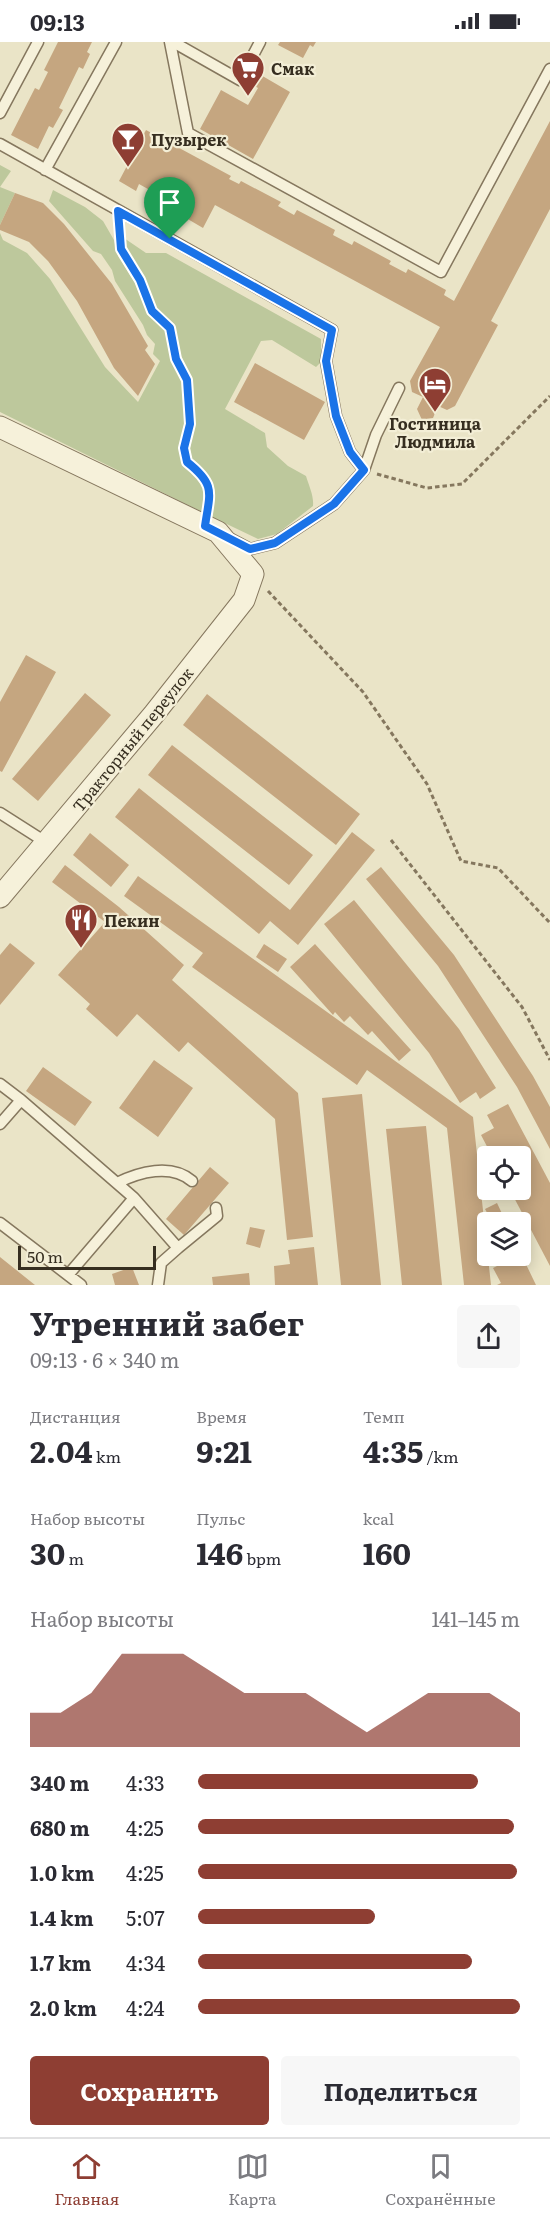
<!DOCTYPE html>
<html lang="ru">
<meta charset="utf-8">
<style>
:root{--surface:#fff;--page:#f7f7f7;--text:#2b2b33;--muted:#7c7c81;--line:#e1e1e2;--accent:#8e3e33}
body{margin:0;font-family:Literata,serif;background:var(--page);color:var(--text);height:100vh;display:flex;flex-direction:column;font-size:22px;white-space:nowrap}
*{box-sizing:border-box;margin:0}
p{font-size:20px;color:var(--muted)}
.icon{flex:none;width:33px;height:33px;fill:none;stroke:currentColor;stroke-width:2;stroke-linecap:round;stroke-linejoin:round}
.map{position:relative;height:1243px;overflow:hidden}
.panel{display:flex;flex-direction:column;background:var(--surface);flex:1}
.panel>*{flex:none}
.fabs{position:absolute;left:477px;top:1104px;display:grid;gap:12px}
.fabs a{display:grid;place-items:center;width:54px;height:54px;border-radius:6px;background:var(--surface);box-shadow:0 3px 15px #0003;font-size:30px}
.scale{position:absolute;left:18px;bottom:15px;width:138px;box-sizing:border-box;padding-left:6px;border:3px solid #362e20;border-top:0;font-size:16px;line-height:21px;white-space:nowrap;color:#362e20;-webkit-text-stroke:4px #f3eed6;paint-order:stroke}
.pin{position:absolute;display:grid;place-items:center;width:51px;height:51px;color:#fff;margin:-62px -26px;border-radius:50% 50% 50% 0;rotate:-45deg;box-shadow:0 0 6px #0007}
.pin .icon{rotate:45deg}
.round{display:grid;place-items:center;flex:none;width:63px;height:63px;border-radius:6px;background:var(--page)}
.head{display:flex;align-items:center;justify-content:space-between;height:102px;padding:0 30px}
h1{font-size:33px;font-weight:700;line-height:45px}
.metrics{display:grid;grid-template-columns:repeat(3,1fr);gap:9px;height:102px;padding:6px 30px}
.metrics div{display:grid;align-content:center}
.metrics b{font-size:30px;font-weight:700}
.metrics small{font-size:16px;font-weight:400}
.metrics p{font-size:16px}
.chart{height:168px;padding:12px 30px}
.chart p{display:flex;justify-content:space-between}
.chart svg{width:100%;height:108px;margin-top:6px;fill:var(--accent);opacity:.7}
.button{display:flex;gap:12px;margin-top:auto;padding:12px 30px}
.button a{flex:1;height:69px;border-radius:6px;background:var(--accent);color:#fff;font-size:24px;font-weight:700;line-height:69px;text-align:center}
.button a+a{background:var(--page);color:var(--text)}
ul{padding:0 30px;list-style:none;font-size:20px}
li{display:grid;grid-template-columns:96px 72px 1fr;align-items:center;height:45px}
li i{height:15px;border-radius:8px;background:var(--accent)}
.status{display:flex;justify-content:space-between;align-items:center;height:42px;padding:0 30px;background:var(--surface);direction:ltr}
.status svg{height:16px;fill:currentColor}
.dock{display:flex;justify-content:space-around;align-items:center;height:84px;border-top:2px solid var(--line);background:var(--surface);font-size:16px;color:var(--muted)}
.dock a{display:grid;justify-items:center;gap:3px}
.dock .active{color:var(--accent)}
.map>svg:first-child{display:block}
.green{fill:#bdc89c}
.building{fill:#c5a680}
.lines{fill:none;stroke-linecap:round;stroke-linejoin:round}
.service-casing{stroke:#85775e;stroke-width:13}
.minor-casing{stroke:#85775e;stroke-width:23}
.path{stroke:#85775e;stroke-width:3;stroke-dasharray:4.5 3;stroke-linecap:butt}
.service{stroke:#f6f1da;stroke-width:10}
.minor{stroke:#f6f1da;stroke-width:21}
.route-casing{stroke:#fff;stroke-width:12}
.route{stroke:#1a73e8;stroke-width:8}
.labels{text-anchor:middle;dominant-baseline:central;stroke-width:4.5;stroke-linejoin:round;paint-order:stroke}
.poi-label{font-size:16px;font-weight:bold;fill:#362e20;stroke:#f3eed6;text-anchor:start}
.street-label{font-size:16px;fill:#362e20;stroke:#f3eed6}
</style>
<div class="status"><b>09:13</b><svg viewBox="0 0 49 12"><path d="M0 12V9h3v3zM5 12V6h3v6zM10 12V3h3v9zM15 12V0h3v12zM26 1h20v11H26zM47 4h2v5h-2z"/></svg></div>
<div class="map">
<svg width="550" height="1243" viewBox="0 0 550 1243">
<rect width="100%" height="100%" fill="#eae4c7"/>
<path class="green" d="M0,123L11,129L0,145L15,151L0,183Z
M53,148L85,165L103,179L114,198L118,214L135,241L148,273L165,287L172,318L182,341L185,377L180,410L182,420L196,433L204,447L202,470L0,370V191L3,198L27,211L50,237L105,325L138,360L160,319L153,312L155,302L147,293L143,283L115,239L112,228L101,212L93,209L49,159Z
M124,196L146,211H166L321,297V320L316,325L272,298L261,299L225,367L265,391L267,405L288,424L306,434C309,444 314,454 313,464L277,492L258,497L212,475C217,446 216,437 192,418L190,407L194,382L192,341L181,314L175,283L156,267L143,235L126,206Z"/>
<path class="building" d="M58,0H92L87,10L90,12L83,27L79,25L59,66L63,68L53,86L49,84L38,107L11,93L35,46L39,48L48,30L44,28Z
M280,0H316L313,5L310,3L303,16L278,3Z
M259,32L290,50L253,117L200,87L221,48L248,63L258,46L253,43Z
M550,79V167L491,279L498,283L455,364L447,368L438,364L433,376L422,378L417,367L423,355L412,350L410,339L440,285L215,163L203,186L186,176L190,169L175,161L178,155L164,147L158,144L155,151L139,142L136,149L119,139L146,88L231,134L229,137L239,142L241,139L281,160L278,164L294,173L297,168L335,188L333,193L352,203L354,199L391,219L389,222L406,231L408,227L446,248L444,253L454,259Z
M15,151L43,161L64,182L112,242L148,304L145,308L155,322L138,354L114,326L77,259L48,219L29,200L0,188V183Z
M255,321L325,360L304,398L234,360Z
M26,613L56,630L2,730L0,729V660Z
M85,651L111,673L38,759L12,737Z
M207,652L360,772L336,803L183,683Z
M172,703L313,813L289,843L148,733Z
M139,746L290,868L352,790L375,808L298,903L270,879L259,892L115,775Z
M90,791L129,823L111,845L73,813Z
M65,823L119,865L184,923L172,938L298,1051L313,1195L287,1198L275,1077L188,1000L179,1010L137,972L117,995L86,967L90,962L58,933L105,880L52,840Z
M381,825L454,913L533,1034L550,1065V1107L517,1045L438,924L366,837Z
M138,834L473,1075L491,1243H464L447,1086L367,1028L357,1043L192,925L203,911L124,854Z
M354,858L459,987L496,1046L480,1057L476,1050L460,1061L429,1011L324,882Z
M10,901L35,921L0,963V913Z
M264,902L287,917L278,930L256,915Z
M315,902L411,1008L399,1019L372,989L368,993L350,974L344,980L335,970L333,973L290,925Z
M154,1018L193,1046L158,1095L119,1066Z
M43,1025L92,1060L75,1084L26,1049Z
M362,1052L381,1243H341L322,1056Z
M508,1062L550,1141V1224L510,1148H520V1114H492L481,1093L494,1086L487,1073Z
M426,1084L442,1243H402L386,1087Z
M210,1125L229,1141L184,1193L166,1177Z
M497,1161L506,1180H492L485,1167Z
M250,1185L265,1188L260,1206L246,1202Z
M314,1205L318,1243H275L274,1224L290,1222L288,1208Z
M495,1214H522L536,1243H497L501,1241L493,1226L499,1223Z
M0,1215L35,1243H0Z
M132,1225L139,1243H115L112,1232Z
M249,1231L250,1243H213L212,1235Z"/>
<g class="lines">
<g class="service-casing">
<path id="service" d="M170,0L188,91L441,230L550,27
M173,0L240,38L260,0
M0,71L38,0
M0,102L332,288L326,319L336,374L350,410L364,428L334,462L275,501L250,507L231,497
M45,128L116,0
M364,428L376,393L399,346
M0,771L47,801
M0,1042L21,1058L0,1082
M117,1141C139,1130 171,1121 192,1139
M134,1156L178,1206L217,1174L216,1166
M0,1181L68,1233L134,1156L21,1058
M68,1233L81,1243
M158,1243L161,1221L178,1206"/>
</g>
<g class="minor-casing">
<path id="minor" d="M0,385L218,490L253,532L244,558L154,672L0,855"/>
</g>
<path class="path" d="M119,185L121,207L140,238L152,269L170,286L176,317L187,338L190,382L184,406L187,420C205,434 211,441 208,465
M377,432L427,446L462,442L550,354
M268,549L363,650L427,742L461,819L498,826L550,881
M391,798L522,965L550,1018"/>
<use href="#service" class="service"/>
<use href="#minor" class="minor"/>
</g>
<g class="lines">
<g class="route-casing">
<path id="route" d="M118,169L332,288L326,319L336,374L350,410L364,428L334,462L275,501L250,507L205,484C210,450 216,443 187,420L184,406L190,382L187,338L176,317L170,286L152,269L140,238L121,207Z"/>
</g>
<use href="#route" class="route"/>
</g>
<defs>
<g id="supermarket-pin" transform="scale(1.725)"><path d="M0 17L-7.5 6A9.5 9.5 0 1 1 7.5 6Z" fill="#8e3e33" stroke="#f3eed6"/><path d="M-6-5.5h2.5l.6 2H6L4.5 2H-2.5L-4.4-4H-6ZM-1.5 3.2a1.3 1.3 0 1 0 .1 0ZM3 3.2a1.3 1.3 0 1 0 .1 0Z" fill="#fff"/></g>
<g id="bar-pin" transform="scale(1.725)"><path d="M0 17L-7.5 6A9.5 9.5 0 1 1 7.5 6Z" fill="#8e3e33" stroke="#f3eed6"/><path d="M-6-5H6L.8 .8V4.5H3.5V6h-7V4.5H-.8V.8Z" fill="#fff"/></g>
<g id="hotel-pin" transform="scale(1.725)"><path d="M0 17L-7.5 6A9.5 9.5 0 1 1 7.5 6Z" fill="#8e3e33" stroke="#f3eed6"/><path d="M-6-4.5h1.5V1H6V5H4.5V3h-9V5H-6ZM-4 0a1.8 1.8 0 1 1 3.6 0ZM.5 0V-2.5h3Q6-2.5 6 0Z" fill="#fff"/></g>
<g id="restaurant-pin" transform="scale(1.725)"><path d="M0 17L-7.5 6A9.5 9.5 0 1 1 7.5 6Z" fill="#8e3e33" stroke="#f3eed6"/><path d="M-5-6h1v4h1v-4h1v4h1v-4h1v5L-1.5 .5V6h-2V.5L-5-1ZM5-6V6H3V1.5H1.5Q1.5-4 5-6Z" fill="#fff"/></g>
</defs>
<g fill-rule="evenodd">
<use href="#supermarket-pin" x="248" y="26"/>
<use href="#bar-pin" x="128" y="97"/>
<use href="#hotel-pin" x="435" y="342"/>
<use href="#restaurant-pin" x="81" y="878"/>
</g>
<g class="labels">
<g class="poi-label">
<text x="271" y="26">Смак</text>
<text x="151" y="97">Пузырек</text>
<text x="435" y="381" text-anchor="middle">Гостиница<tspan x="435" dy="18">Людмила</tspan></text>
<text x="104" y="878">Пекин</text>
</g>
<g class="street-label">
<text transform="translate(132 697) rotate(-51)">Тракторный переулок</text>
</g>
</g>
</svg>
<div class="fabs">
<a><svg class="icon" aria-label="locate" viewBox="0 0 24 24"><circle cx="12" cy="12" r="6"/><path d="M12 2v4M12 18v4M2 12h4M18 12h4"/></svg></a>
<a><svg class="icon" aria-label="layers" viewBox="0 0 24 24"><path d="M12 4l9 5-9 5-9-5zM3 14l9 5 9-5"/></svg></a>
</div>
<div class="scale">50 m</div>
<div class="pin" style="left:170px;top:197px;background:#1e9e55"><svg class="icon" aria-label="arrive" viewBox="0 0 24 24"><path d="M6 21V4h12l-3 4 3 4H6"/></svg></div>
</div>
<section class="panel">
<div class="head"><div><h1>Утренний забег</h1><p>09:13 · 6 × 340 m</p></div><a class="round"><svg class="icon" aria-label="share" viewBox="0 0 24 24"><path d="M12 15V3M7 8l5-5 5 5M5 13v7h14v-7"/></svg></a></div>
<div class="metrics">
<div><p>Дистанция</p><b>2.04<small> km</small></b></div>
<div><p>Время</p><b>9:21</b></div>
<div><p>Темп</p><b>4:35<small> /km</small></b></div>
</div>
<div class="metrics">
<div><p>Набор высоты</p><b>30<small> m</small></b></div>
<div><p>Пульс</p><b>146<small> bpm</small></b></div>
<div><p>kcal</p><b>160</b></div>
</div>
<div class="chart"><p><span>Набор высоты</span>141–145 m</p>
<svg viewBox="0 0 160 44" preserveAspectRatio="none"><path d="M0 44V30L10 30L20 22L30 6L40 6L50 6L60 14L70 22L80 22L90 22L100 30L110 38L120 30L130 22L140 22L150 22L160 30V44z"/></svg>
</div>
<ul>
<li><b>340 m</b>4:33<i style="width:87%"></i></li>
<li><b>680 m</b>4:25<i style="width:98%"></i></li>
<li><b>1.0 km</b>4:25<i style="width:99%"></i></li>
<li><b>1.4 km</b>5:07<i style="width:55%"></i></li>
<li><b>1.7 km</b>4:34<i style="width:85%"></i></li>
<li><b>2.0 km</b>4:24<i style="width:100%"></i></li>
</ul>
<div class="button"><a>Сохранить</a><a>Поделиться</a></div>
</section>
<nav class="dock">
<a class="active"><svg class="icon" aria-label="home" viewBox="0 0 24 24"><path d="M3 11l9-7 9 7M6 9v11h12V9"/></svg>Главная</a>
<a><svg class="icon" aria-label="map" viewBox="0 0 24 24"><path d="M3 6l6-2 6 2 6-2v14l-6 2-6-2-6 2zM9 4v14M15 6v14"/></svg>Карта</a>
<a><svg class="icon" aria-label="saved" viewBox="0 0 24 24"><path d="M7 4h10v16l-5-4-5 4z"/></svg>Сохранённые</a>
</nav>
